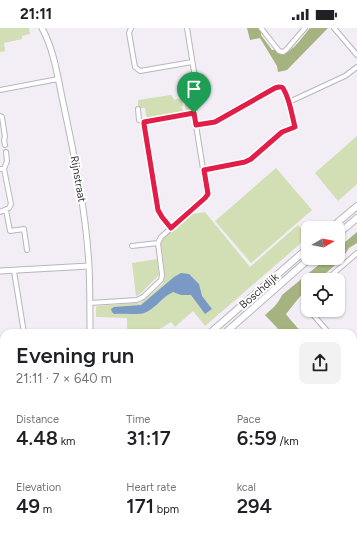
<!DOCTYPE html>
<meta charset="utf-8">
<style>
:root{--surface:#fff;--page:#f2f2f2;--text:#202124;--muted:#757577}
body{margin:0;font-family:Figtree,sans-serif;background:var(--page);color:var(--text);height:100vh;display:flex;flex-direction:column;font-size:15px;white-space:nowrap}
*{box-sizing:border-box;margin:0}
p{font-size:13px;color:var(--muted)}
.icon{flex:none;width:22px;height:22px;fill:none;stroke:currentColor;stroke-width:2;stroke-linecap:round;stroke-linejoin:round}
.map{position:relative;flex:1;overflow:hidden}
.sheet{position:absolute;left:0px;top:301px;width:357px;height:212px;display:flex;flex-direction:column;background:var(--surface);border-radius:12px 12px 0 0;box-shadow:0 1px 3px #0004}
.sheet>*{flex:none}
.needle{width:26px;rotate:81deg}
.buttons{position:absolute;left:301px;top:193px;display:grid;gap:8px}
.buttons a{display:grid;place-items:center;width:44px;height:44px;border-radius:8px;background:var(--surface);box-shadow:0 1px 3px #0004;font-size:20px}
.pin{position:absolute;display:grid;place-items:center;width:34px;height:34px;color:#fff;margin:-41px -17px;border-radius:50% 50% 50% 0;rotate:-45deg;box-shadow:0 0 4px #0007}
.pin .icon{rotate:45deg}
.round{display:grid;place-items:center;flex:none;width:42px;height:42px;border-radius:8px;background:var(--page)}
.overview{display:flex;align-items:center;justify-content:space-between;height:68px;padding:0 16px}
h1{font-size:22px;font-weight:600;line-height:30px}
.metrics{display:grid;grid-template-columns:repeat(3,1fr);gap:6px;height:68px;padding:4px 16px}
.metrics div{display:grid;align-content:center}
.metrics b{font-size:20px;font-weight:600}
.metrics small{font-size:11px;font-weight:400}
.metrics p{font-size:11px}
.status{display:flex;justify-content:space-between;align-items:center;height:28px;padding:0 20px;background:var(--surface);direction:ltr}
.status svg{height:11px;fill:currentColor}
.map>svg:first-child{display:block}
.green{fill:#d2deb4}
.forest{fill:#a4b37f}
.water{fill:#7a99c4}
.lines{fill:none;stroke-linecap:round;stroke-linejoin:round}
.minor-casing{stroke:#b9b5bd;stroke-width:6}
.tertiary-casing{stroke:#b9b5bd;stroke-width:7}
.primary-casing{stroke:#b9b5bd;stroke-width:8}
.minor{stroke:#fff;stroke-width:4}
.tertiary{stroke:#fff;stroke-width:5}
.primary{stroke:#fff;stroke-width:6}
.route-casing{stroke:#fff;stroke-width:8}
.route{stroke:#e11d48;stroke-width:5}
.labels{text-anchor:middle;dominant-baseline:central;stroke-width:4;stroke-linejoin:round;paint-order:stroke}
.street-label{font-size:11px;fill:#3a383b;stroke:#fff}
</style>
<div class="status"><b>21:11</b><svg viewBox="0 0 49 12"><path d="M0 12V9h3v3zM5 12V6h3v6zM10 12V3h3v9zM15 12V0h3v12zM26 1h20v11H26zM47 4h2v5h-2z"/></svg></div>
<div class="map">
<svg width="357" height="513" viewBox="0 0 357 513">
<rect width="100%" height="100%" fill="#f3eef6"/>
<path class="green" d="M0,0H29L30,6L22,8V11L4,15L5,23L1,24L0,23Z
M193,64L191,83H186L183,66Z
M171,67L175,72L176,71H181L182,73L183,78L181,79L184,84L147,91L145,80H138V72Z
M357,108V156L338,173L315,145Z
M276,140L312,182L251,235L215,193Z
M205,184L250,239L298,197L308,209L205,298L193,283L175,299L171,294L155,304L153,301L144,305H127V290L96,289V279L98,278L137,275L139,276L163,256L165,247L161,215L162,211L188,188L191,186Z
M157,231L159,247L140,266L136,268L132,235Z"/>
<path class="forest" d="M247,0H259L261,3V7L272,22H276L280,26C293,25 302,9 310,0H328L287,42L278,44L277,38L260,10L250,12Z
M357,204V215L349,220L341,232L318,252H308V261L302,266L286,286L289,290L302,305H282L265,287C272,281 278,276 282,267L327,230H338V220Z"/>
<path class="water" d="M181,245L189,246L199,256L202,268L212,281L205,286L191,267H181L173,264C162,269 155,281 144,285C138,287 122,285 114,286L112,284L111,281L114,279L141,277L174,249Z"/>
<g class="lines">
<g class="minor-casing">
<path id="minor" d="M131,0L129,5L135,39L140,43L192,34
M187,0L197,62L194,85L196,97L215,94L275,60C278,59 281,58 284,61C289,67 293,90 295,99L282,104L251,131L245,134L204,142
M261,0L279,23L283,24L286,22L305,0
M334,0L357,27
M0,62L58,51
M289,74L345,48L357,39
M138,81L139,92L144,94
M0,88L2,89L5,109L4,112L5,117
M0,141H4L11,176L9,180L0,184
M4,141L7,133L6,124
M6,182L10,203L24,201L27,222
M171,200L162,189L158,182L144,96V94L146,93L194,85
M132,218L158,215
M14,243L24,305
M326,252L357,225
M308,268C303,272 304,276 308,281
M90,275L137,272L143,269L161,252L162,247L158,215L161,209L205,170L207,166L196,97
M309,282L329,305
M353,318L357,314
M0,320L4,337
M353,334L357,339
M0,393L4,389
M353,425L357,421
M0,483L4,480
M0,509L4,506
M226,509L229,513
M254,509L257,513
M120,513L124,509
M190,513L195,509
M327,513L332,509"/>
</g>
<g class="tertiary-casing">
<path id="tertiary" d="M42,0C55,24 58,52 64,79C75,131 86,184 89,238C90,260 90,283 90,305
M0,243L89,238"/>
</g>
<g class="primary-casing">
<path id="primary" d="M331,200L357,178
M338,206L357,190
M210,305L308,220
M225,305L310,230
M0,490L4,487
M0,500L4,497"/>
</g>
<use href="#minor" class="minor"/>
<use href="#tertiary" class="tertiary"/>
<use href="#primary" class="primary"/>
</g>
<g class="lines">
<g class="route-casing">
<path id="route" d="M279,59C282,59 283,59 284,62C290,72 292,88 295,99L282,104L251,131L245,134L204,142L208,166L205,170L171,200L162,189L158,182L144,96V94L194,85L196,97L215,94L275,60Z"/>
</g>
<use href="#route" class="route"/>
</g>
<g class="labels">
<g class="street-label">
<text transform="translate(78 151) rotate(80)">Rijnstraat</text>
<text transform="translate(259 263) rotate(-41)">Boschdijk</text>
</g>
</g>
</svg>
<div class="buttons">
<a><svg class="needle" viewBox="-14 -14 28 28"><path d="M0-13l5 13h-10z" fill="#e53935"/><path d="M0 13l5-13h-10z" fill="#757577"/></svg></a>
<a><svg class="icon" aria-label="locate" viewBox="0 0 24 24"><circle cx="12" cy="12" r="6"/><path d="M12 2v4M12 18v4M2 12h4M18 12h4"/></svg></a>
</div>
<div class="pin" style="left:194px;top:85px;background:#1e9e55"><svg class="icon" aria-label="arrive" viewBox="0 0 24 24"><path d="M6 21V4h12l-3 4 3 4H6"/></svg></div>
<section class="sheet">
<div class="overview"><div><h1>Evening run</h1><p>21:11 · 7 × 640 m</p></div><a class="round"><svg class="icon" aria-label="share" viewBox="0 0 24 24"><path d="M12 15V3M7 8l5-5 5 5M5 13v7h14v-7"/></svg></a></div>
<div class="metrics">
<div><p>Distance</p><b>4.48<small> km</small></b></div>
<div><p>Time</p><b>31:17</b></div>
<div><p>Pace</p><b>6:59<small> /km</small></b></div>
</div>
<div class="metrics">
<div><p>Elevation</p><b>49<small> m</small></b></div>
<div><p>Heart rate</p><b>171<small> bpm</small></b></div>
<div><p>kcal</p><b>294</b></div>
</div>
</section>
</div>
